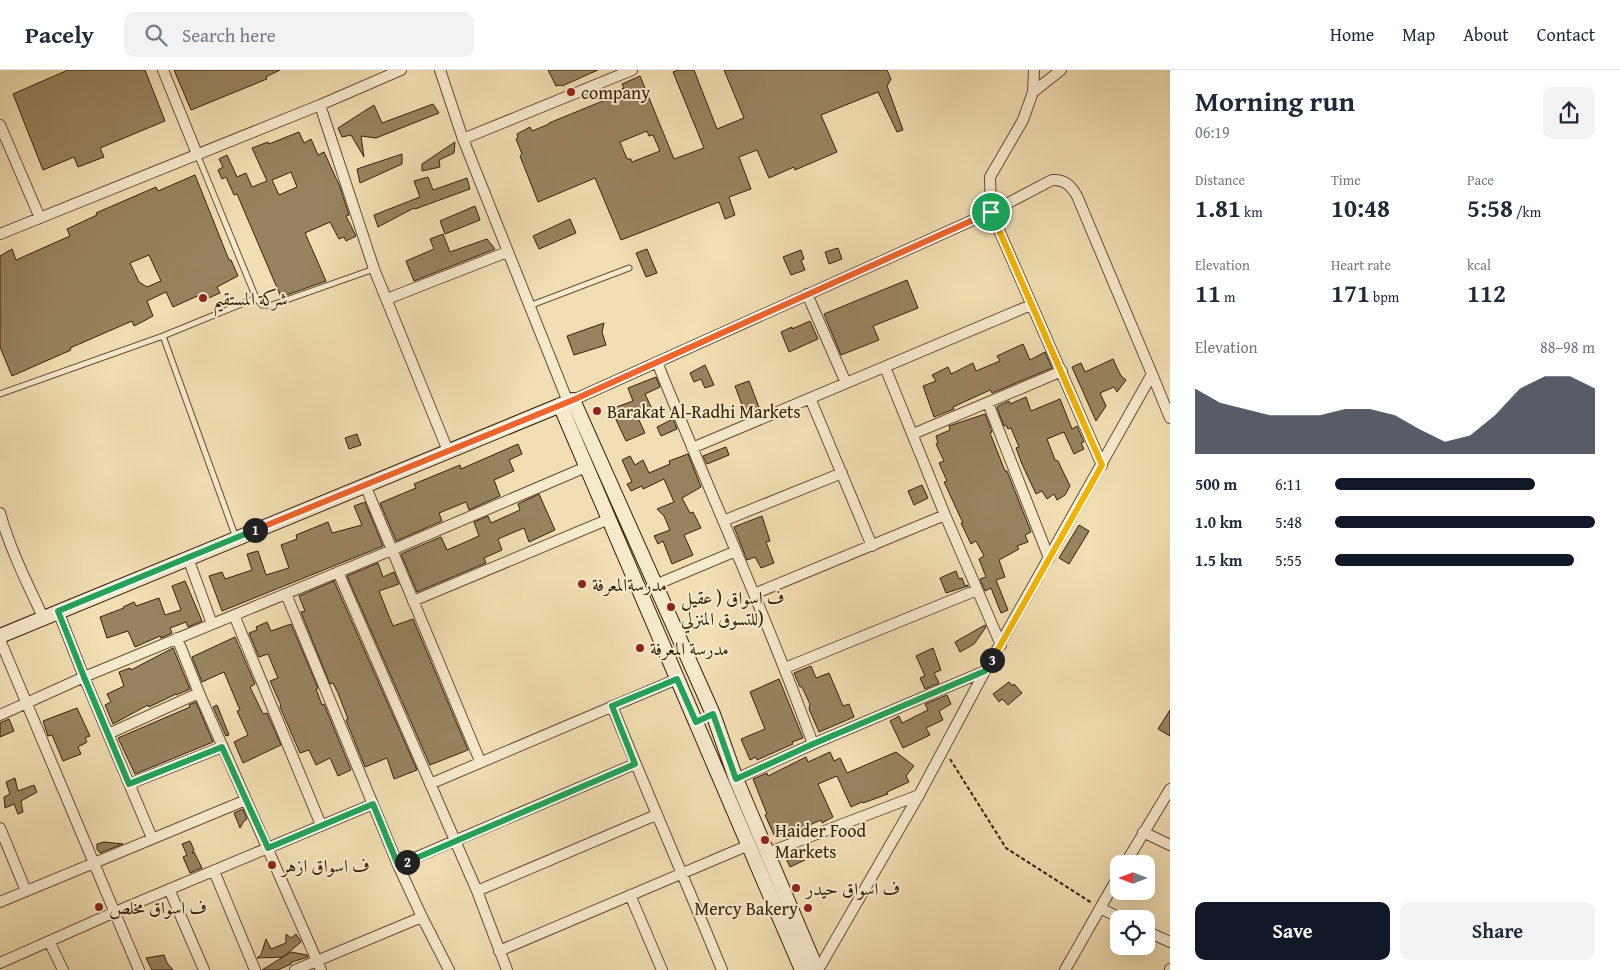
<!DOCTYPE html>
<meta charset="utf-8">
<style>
:root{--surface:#fff;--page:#f2f2f3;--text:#1f2937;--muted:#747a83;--line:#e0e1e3;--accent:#111827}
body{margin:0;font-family:"Gentium Book Plus",Amiri,serif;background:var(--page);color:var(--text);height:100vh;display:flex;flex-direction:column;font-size:19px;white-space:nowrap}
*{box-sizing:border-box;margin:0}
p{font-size:16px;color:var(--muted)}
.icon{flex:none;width:28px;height:28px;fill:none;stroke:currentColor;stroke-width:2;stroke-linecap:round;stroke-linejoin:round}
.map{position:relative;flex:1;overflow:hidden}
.panel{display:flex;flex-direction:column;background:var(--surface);width:450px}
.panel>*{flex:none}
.needle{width:32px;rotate:270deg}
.controls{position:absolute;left:1110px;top:785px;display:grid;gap:10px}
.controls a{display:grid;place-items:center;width:45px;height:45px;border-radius:10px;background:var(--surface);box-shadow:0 5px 20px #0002;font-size:25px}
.pin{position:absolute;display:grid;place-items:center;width:42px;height:42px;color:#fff;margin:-21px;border:2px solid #fff;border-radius:50%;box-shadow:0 1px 5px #0007}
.km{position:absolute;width:25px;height:25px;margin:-12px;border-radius:50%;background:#222;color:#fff;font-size:14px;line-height:25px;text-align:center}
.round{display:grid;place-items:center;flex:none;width:52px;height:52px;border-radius:10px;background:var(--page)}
.headline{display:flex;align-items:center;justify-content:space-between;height:85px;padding:0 25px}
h1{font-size:28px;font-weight:700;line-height:38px}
.stats{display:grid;grid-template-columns:repeat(3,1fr);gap:8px;height:85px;padding:5px 25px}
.stats div{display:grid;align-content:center}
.stats b{font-size:25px;font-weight:700}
.stats small{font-size:14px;font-weight:400}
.stats p{font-size:14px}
.chart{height:140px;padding:10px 25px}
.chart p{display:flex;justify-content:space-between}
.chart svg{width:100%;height:90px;margin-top:5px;fill:var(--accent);opacity:.7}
.cta{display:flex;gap:10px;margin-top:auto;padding:10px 25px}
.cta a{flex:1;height:58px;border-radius:10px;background:var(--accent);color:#fff;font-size:20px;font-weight:700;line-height:58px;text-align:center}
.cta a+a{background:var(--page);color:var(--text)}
ul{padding:0 25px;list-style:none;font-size:16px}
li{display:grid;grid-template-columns:80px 60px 1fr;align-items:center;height:38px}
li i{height:12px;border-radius:6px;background:var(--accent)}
header{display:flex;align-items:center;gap:30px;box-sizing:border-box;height:70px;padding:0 25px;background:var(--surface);border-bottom:1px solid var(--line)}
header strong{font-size:24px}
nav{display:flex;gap:28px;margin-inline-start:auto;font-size:18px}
.search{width:350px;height:45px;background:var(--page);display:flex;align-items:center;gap:12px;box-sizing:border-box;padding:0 18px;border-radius:10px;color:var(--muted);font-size:19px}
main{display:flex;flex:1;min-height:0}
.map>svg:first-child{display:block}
.building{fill:#97835f;stroke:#362106;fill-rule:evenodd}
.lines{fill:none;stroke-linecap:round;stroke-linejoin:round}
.lane-casing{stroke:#655031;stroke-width:7}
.street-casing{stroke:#655031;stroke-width:12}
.secondary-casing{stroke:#362106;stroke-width:16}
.path{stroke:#362106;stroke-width:2;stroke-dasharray:4 2.5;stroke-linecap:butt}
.lane{stroke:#f6eacd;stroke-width:5}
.street{stroke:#f6eacd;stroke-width:10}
.secondary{stroke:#f6eacd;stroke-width:14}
.split-1-casing{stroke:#fff;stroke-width:10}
.split-2-casing{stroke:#fff;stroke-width:10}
.split-3-casing{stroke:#fff;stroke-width:10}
.split-4-casing{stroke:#fff;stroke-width:10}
.split-1{stroke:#f0652b;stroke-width:6}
.split-2{stroke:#22a559;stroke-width:6}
.split-3{stroke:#22a559;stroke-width:6}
.split-4{stroke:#f5b400;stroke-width:6}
.poi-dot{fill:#8f2418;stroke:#f6eacd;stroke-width:2}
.labels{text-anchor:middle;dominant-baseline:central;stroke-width:4;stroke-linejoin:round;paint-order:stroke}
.poi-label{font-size:18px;fill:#362106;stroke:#f6eacd;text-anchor:start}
</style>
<header>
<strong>Pacely</strong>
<div class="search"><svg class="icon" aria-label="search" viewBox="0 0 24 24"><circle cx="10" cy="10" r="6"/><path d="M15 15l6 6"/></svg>Search here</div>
<nav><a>Home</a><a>Map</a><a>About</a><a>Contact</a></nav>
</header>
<main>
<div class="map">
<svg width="1170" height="900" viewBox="0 0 1170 900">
<rect width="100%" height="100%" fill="#f1deb2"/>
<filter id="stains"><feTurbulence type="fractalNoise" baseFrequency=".004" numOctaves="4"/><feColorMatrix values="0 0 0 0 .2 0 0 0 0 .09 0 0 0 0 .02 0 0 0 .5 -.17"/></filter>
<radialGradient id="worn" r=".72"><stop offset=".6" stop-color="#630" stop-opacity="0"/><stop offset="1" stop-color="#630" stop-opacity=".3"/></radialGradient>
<path class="building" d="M68,0H145L165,51L100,78L104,87L78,97L74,87L43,100L13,24Z
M174,0H280L266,7L267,9L191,40Z
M548,0H598L562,16L561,15L556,16Z
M678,0H694L717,59L744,48L724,0H887L891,9L887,16L903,60L897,62L878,22L821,45L837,82L795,100L794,97L769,108L757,80L739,87L751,119L729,127L735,145L725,149L719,132L621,170L595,108L538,132L520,86L522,84L516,69L518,68L517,64L530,57L532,61L549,54V53L615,26L613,23L624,18L622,14L640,6L674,89L704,78L673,2ZM647,61L649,66L653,65L660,81L632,92L631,89H627L620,72Z
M433,34L439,43L376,68L361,66L364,87L351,65L342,67L338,58L374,35L382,53Z
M299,62L304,73L311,69L318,85L324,82L340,117L349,145L346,146L356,166L346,171L344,167L339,169L330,152L305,163L326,211L281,227L237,124L234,125L226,107L222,109L218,100L223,97L219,89L227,85L237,107L246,103L252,117L267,111L252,78L268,72L269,74ZM291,102L297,117L279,125L272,110Z
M455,72L454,83L439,90L440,97L422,101V94Z
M402,84V94L360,113L357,99Z
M195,105L229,190H231L238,206L217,217L220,223L204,230L202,224L173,237L166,222L147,231L153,246L142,252L134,256L132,251L70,278L71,280L12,306L0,277V186L12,179L16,190L70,166L67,159L97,145L96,143L156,117L158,121ZM149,185L161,211L147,217L139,212L130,193Z
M428,107L433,120L467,108L470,119L415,139L414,138L378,157L374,145L420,127L414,111Z
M475,136L480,150L445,164L440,151Z
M570,149L576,163L539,179L533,166Z
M443,164L450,182L487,169L495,179L414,211L406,191L434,179L430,169Z
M838,178L842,189L829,194L825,182Z
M647,179L657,203L646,207L636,183Z
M801,180L804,189L801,190L805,200L791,205L783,187Z
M907,210L918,238L873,256L879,270L841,285L824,244Z
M810,251L818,269L789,282L781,262L792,257V259Z
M604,253L602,262L606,275L574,285L567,266Z
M1023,274L1030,290L1045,282L1052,298L992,323L990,320L953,337L954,339L934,347L923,316L936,311L932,305L948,297L951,304L973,293L976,301L1000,291L997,286Z
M1113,289L1121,306L1126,310L1117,322L1114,317L1100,323L1106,336L1096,351L1072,297L1081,293L1085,302Z
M705,295L714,315L705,318L701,309L694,312L690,303Z
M656,307L660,317L645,324L653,341L638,348L645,363L626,371L611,339L633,331L628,318Z
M749,311L760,340L746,346L735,316Z
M1026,327L1031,341L1060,329L1072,359L1077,356L1084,372L1081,373L1084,379L1074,384L1064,362L1047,369L1055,390L1058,391L1070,416L1065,425L1057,430L1054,424L1047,429L1042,421L1036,424L1022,394L1016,378L1019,377L1011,358L1008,359L1006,355L1004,356L997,338L998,336L1009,331L1010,334Z
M985,344L992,362L990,363L1005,401H1007L1031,462L1025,465L1028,472L1017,476L1019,479L999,490L1005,507L996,510L1008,540L1001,543L991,518L985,521L980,509L986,507L979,489L984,486L976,471L971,474L961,453H963L944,412L947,411L939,393L944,391L936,374L938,373L936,366L950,360L949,356Z
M673,349L677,359L661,366L657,357Z
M357,364L361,375L349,379L345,368Z
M518,374L522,384L509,390L514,401L494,410L500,426L469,440L466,432L439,443L442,451L396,471L380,433L416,418L414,414L426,409L460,395L461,399Z
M726,377L729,385L707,394L703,386Z
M688,384L701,417L682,428L690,443L693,442L701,458L684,465L693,485L672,494L663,471L658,474L654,466L670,460L664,446L657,439L674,432L664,409L643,419L642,416L631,421L627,414L632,412L622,390L630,386L635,395L643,390L649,403L670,394L669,391Z
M922,415L928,428L914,435L908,421Z
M539,424L555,460L529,472L524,458L498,469L502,480L484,488L486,493L417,522L401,484L441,467L447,480L461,474L479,466L474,452L488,446L491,453L520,440L518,434Z
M365,432L383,476L222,541L209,506L222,502L225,509L252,500L247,484L258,481L266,505L289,498L281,475L297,469L296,465L328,452L332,463L362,455L354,436Z
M762,446L770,471L766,472L774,493L761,498L755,487L747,490L734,457Z
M1079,455L1089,461L1069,494L1059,488Z
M378,493L383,507L394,502L399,514L379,521L393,556L413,549L468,680L430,695L347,506Z
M956,501L959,509L962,508L965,516L968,515V516L946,523L940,508Z
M185,511L202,551L188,557L186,552L170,558L172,563L161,568L160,566L135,577L128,561L107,568L100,547L124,538L123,537L134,532L136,536L159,528L165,545L181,540L172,516Z
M334,511L417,700L394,709L387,688L365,697L346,650L348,649L338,623L333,613L330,614L301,542L305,541L299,526Z
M267,552L271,561L291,554L318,618L316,619L322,635L324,634L351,700L338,706L330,688L316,695L309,680L300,683L280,637L281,635L270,611L278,608L268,584L259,587L249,563L257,560L256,557Z
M985,555L986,557L974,574L960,582L955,572Z
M235,567L255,614L250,617L263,644L267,643L281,675L243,693L234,672L248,665L237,641L240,640L224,602L202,612L192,587Z
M173,578L190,619L176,625V624L149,637L148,635L113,654L105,635L111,632L107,624L124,616L119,602L130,598L131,600Z
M933,578L941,600L934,603L939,613L925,619L920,608L925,606L916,586Z
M811,596L816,608L829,603L843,636L849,634L854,647L819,662L809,639L810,634L802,617H800L794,603Z
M779,609L803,668L792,672L793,674L757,690L756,687L750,690L741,669L765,659L750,622Z
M1009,612L1013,616L1014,614L1022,623L1008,635L1002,629L999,632L993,624Z
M947,625L951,634L939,641L943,650L926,658L930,665L903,678L890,651L899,646L902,653L928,640L925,634Z
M196,632L213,672L135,704L118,668L190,637L189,635Z
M217,635L229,665L226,666L213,637Z
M77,638L90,666L85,668L87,672L78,677L81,684L63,691L52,665L48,666L43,651Z
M1170,640V666L1158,659Z
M9,649L14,661L0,667V653Z
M830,682L834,691L840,688L847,703L896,682L914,696L906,706L909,712L887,722L888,724L863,733L862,732L851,737L837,706L818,714L833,747L822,753L821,750L791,763L790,761L775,767L765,745L767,744L753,709L767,703L768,706L806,687L808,692Z
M15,708L18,721L34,715L37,722L21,731L23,742L18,744L14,734L5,738L4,727L10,724L6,712Z
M243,739L247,749L244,751L240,758L234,743Z
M190,771L194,780L192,783L194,782L202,798L190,803L183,787L187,785L182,774Z
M104,772L123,774L100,783L97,779V774Z
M799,778L805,790L790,797L784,784Z
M286,864L291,868L296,864L301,872L283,887L257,888L261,885L266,869L271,879L286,873Z
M291,882L307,885L308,887L292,892L291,894L278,900H262Z
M164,885L167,893L173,900H152L146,888Z"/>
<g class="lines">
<g class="lane-casing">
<path id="lane" d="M197,84L256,228L262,235H272L374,199
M529,236L629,198
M163,266L236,468
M0,324L163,266L256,228"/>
</g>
<g class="street-casing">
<path id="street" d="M163,0L197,84
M440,0L463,69L568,332
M1034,0L1033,22L1023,50L990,107L991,142L1102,395
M1033,22L1061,0
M320,35L374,199L448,381
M0,55L40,148
M463,69L632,0
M0,164L320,35L401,0
M807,224L846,313
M387,229L507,182
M657,292C708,419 766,545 813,674
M885,297L945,445L1001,575
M1152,304L1170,348
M810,328L872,476
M573,330L991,142L1052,110C1065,109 1071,116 1077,126L1152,304L985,601L919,725L818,900
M988,333L1049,488
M913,364L1062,301
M692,378L1031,235
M365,415L480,691
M0,443C10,479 27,513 43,547
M723,451L842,403
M188,488L212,554
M338,502L477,821L507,900
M655,515L736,481
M286,524L398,795L422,847L449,900
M754,524L945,445
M413,531L609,449
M58,541L84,607L152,768
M234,545L321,755
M177,568L199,623L321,900
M0,570L139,900
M785,598L977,520
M612,636C648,725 686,812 722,900
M0,645L84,607L392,480L586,397
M108,664L199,623
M736,709L813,674L985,601
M129,714L222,677
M430,714L677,609
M0,758L26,821
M1143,762L1170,775
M767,783L919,725
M1125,794L1170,719
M398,795L635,694
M214,801L255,900
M169,819L204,900
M477,821L656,745
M630,825L662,900
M0,832L246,730
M1100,838L1122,849
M1146,861L1170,872
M49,871L63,900
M499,881L749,775
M0,893L115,842L373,734
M295,900L422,847
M1065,900L1119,805
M1170,900V899"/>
</g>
<g class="secondary-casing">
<path id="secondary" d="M560,335L802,900
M0,566L573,330L713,644L736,709L817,900"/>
</g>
<path class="path" d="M950,689L1006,778L1092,833"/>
<use href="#lane" class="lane"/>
<use href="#street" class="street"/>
<use href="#secondary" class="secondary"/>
</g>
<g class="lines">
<g class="split-1-casing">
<path id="split-1" d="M255,460L573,330L991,142"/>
</g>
<g class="split-2-casing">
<path id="split-2" d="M255,460L58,541L84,607L129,714L222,677L268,778L373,734L398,795L407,792"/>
</g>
<g class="split-3-casing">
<path id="split-3" d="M407,792L635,694L612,636L677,609L696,652L713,644L736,709L813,674L985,601L992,590"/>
</g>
<g class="split-4-casing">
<path id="split-4" d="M991,142L1102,395L992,590"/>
</g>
<use href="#split-1" class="split-1"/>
<use href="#split-2" class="split-2"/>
<use href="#split-3" class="split-3"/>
<use href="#split-4" class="split-4"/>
</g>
<g class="poi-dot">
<circle cx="571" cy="22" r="5"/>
<circle cx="203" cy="228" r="5"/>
<circle cx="597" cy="341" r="5"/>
<circle cx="582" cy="514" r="5"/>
<circle cx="671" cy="537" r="5"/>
<circle cx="640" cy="578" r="5"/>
<circle cx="765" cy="770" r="5"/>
<circle cx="272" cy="795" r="5"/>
<circle cx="796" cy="818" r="5"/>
<circle cx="99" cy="837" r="5"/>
<circle cx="808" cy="838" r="5"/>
</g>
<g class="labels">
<g class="poi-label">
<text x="581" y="22">company</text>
<text x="213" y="228">شركة المستقيم</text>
<text x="607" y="341">Barakat Al-Radhi Markets</text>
<text x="592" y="514">مدرسةالمعرفة</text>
<text x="681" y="527">ف اسواق ( عقيل<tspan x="681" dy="21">للتسوق المنزلي)</tspan></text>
<text x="650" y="578">مدرسة المعرفة</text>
<text x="775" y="760">Haider Food<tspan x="775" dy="21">Markets</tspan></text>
<text x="282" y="795">ف اسواق ازهر</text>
<text x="806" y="818">ف اسواق حيدر</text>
<text x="109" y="837">ف اسواق مخلص</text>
<text x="798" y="838" text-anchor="end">Mercy Bakery</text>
</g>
</g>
<rect width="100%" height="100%" filter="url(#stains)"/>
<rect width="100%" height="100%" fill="url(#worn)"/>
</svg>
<div class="controls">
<a><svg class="needle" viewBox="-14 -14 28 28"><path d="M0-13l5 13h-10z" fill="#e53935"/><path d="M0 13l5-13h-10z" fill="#747a83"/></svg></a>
<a><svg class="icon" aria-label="locate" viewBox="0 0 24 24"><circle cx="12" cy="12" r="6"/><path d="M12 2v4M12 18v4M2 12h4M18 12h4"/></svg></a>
</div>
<div class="pin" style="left:991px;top:142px;background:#1e9e55"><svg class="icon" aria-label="arrive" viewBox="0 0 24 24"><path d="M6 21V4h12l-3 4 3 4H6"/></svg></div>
<b class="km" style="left:255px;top:460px">1</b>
<b class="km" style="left:407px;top:792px">2</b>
<b class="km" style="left:992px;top:590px">3</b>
</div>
<section class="panel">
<div class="headline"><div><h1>Morning run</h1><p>06:19</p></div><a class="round"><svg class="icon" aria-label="share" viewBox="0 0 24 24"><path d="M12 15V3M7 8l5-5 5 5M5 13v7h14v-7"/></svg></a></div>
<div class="stats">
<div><p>Distance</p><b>1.81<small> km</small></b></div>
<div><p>Time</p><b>10:48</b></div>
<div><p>Pace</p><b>5:58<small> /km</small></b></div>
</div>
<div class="stats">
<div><p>Elevation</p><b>11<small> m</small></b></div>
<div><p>Heart rate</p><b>171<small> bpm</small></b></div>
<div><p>kcal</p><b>112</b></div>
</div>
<div class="chart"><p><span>Elevation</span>88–98 m</p>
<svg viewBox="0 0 160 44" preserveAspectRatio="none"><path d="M0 44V12L10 19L20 22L30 25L40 25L50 25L60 22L70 22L80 25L90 32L100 38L110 35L120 25L130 12L140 6L150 6L160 12V44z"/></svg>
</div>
<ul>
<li><b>500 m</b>6:11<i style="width:77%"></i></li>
<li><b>1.0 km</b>5:48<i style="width:100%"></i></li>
<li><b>1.5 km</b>5:55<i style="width:92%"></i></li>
</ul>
<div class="cta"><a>Save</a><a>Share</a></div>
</section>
</main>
